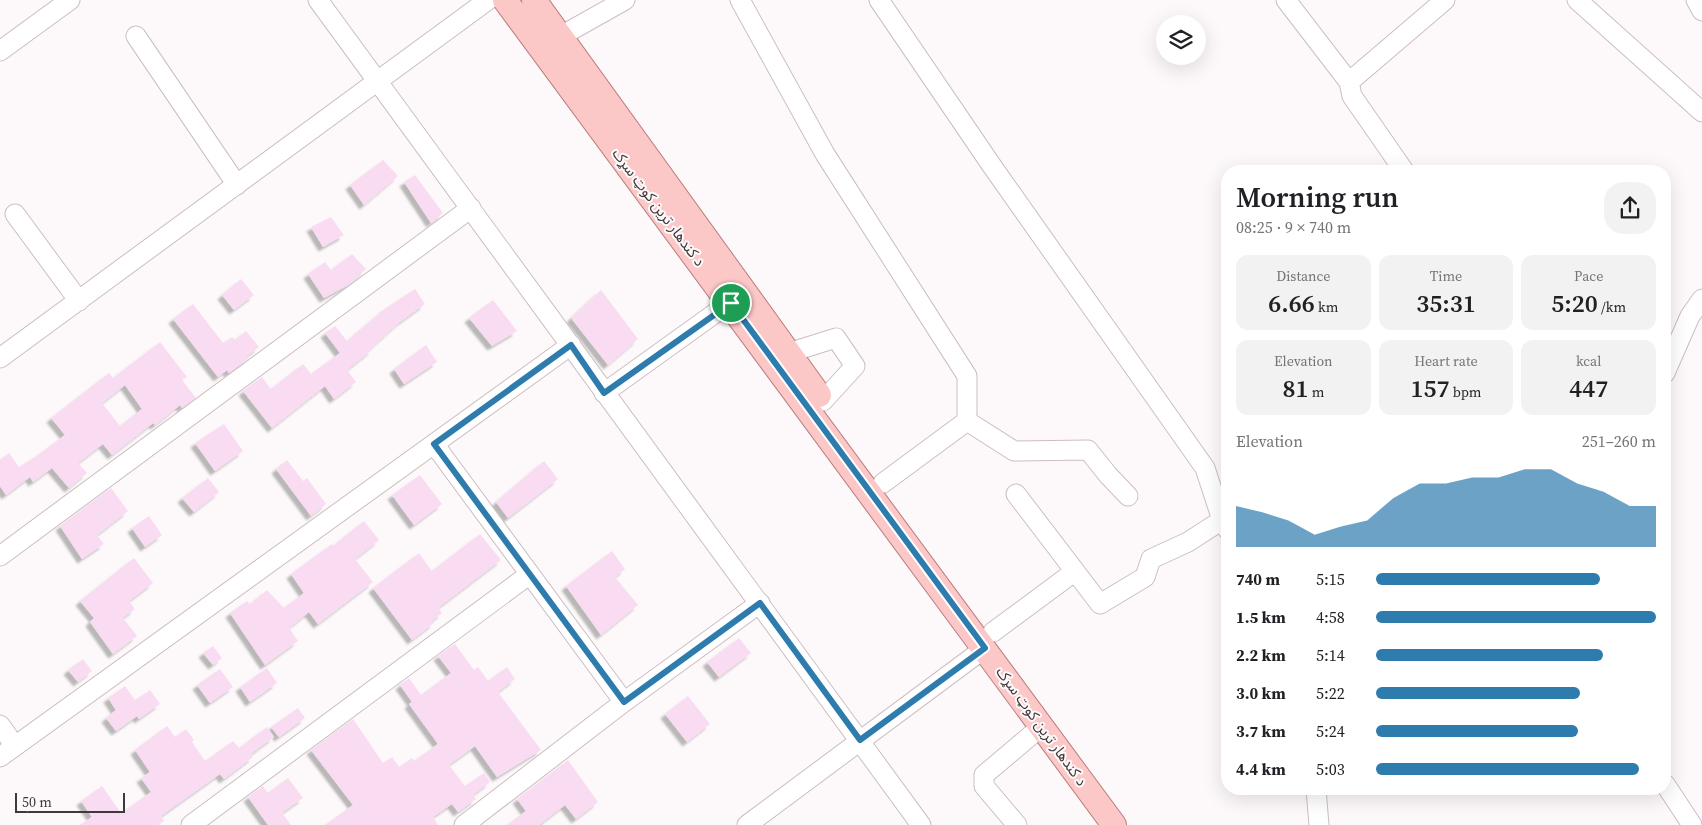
<!DOCTYPE html>
<meta charset="utf-8">
<style>
:root{--surface:#fff;--page:#f2f2f2;--text:#202124;--muted:#757577;--accent:#2e7cae}
body{margin:0;font-family:"Source Serif 4","Noto Sans Arabic",serif;background:var(--page);color:var(--text);height:100vh;display:flex;flex-direction:column;font-size:19px;white-space:nowrap}
*{box-sizing:border-box;margin:0}
p{font-size:16px;color:var(--muted)}
.icon{flex:none;width:28px;height:28px;fill:none;stroke:currentColor;stroke-width:2;stroke-linecap:round;stroke-linejoin:round}
.map{position:relative;flex:1;overflow:hidden}
.details{position:absolute;left:1221px;top:165px;width:450px;height:630px;display:flex;flex-direction:column;background:var(--surface);border-radius:20px;box-shadow:0 5px 20px #0002}
.details>*{flex:none}
.fabs{position:absolute;left:1156px;top:15px;display:grid;gap:10px}
.fabs a{display:grid;place-items:center;width:50px;height:50px;border-radius:50%;background:var(--surface);box-shadow:0 5px 20px #0002;font-size:25px}
.scale{position:absolute;left:15px;bottom:12px;width:110px;box-sizing:border-box;padding-left:5px;border:2px solid #40393b;border-top:0;font-size:14px;line-height:18px;white-space:nowrap;color:#40393b;-webkit-text-stroke:4px #fdf9fa;paint-order:stroke}
.pin{position:absolute;display:grid;place-items:center;width:42px;height:42px;color:#fff;margin:-21px;border:2px solid #fff;border-radius:50%;box-shadow:0 1px 5px #0007}
.round{display:grid;place-items:center;flex:none;width:52px;height:52px;border-radius:20px;background:var(--page)}
.summary{display:flex;align-items:center;justify-content:space-between;height:85px;padding:0 15px}
h1{font-size:28px;font-weight:600;line-height:38px}
.metrics{display:grid;grid-template-columns:repeat(3,1fr);gap:8px;height:85px;padding:5px 15px}
.metrics div{display:grid;align-content:center;border-radius:12px;background:var(--page);text-align:center}
.metrics b{font-size:25px;font-weight:600}
.metrics small{font-size:14px;font-weight:400}
.metrics p{font-size:14px}
.chart{height:140px;padding:10px 15px}
.chart p{display:flex;justify-content:space-between}
.chart svg{width:100%;height:90px;margin-top:5px;fill:var(--accent);opacity:.7}
ul{padding:0 15px;list-style:none;font-size:16px}
li{display:grid;grid-template-columns:80px 60px 1fr;align-items:center;height:38px}
li i{height:12px;border-radius:6px;background:var(--accent)}
.map>svg:first-child{display:block}
.building{fill:#f9dbf2;fill-rule:evenodd;filter:url(#shadow)}
.lines{fill:none;stroke-linecap:round;stroke-linejoin:round}
.minor-casing{stroke:#cdbdc2;stroke-width:21}
.major-casing{stroke:#b97d7d;stroke-width:26}
.minor{stroke:#fff;stroke-width:19}
.major{stroke:#fcc7c7;stroke-width:24}
.route-casing{stroke:#fff;stroke-width:10}
.route{stroke:#2e7cae;stroke-width:6}
.labels{text-anchor:middle;dominant-baseline:central;stroke-width:4;stroke-linejoin:round;paint-order:stroke}
.street-label{font-size:15px;fill:#40393b;stroke:#fdf9fa}
</style>
<div class="map">
<svg width="1702" height="825" viewBox="0 0 1702 825">
<defs>
<filter id="shadow"><feDropShadow dx="-4.5" dy="4.5" stdDeviation="1" flood-color="#0004"/></filter>
</defs>
<rect width="100%" height="100%" fill="#fdf9fa"/>
<path class="building" d="M383,160L398,176L364,205L350,185Z
M415,175L443,213L431,223L404,182Z
M331,217L344,235L323,247L311,227Z
M352,254L366,269L348,285L324,298L308,274L325,262L331,270Z
M241,279L254,295L234,310L222,295Z
M415,289L425,304L400,322L371,348L372,350L347,370L356,382L334,399L325,386L272,428L243,391L262,377L271,389L303,364L311,374L340,353L325,333L335,326L347,341L386,308Z
M601,290L638,339L608,365L571,318Z
M493,300L517,331L492,346L469,318Z
M193,304L223,343L232,337L235,340L246,331L259,347L246,357L248,359L229,373L227,370L218,377L173,319Z
M160,342L187,377L182,380L196,398L182,408L180,405L155,425L153,423L112,455L103,444L78,463L87,473L69,488L52,468L33,482L30,477L6,495L0,486V460L9,453L19,467L38,455L65,435L51,418L109,373L113,378ZM125,385L142,409L120,426L102,403Z
M426,345L437,362L404,384L394,369Z
M224,424L243,451L215,471L195,443Z
M287,460L303,481L307,478L326,504L311,516L276,469Z
M544,461L558,479L508,518L496,502Z
M420,475L442,504L414,525L392,495Z
M208,478L219,492L194,512L182,498Z
M111,488L128,511L97,535L104,544L82,559L60,526Z
M149,516L162,535L145,547L132,528Z
M364,521L379,540L355,559L373,582L318,624L309,612L289,628L298,641L265,665L230,613L247,601L250,604L267,590L284,608L304,593L291,574L332,544L333,546Z
M480,534L501,560L438,608L442,613L432,621L434,623L412,640L373,588L419,553L432,571Z
M612,551L625,569L615,577L638,605L601,635L566,586Z
M134,558L153,583L129,601L135,609L123,618L137,636L113,654L90,622L94,618L80,601Z
M739,638L751,653L719,677L707,662Z
M455,644L474,670L478,667L488,681L507,667L515,679L498,692L541,750L497,777L475,746L449,765L465,786L484,773L490,782L473,795L476,799L458,812L452,804L433,817L438,825H325L353,805L311,750L353,719L383,763L392,757L399,767L412,758L414,761L435,746L438,744L409,704L412,702L400,685L409,678L421,695L451,673L438,656Z
M213,646L222,658L213,665L203,653Z
M83,659L92,671L78,682L68,670Z
M267,668L277,683L250,702L240,687Z
M220,669L233,687L210,703L197,685Z
M125,686L135,700L150,690L160,704L139,719L137,716L116,731L106,718L116,710L108,698Z
M688,696L710,724L687,742L665,714Z
M298,708L305,718L279,737L271,727Z
M167,726L175,737L186,729L194,740L192,742L205,761L233,741L239,748L267,727L274,737L251,754L253,757L224,779L220,774L161,816L164,821L158,825H80L92,817L81,801L102,786L121,813L151,792L141,778L150,772L135,750Z
M568,760L598,802L576,819L565,805L539,825H507L526,811L517,799Z
M288,778L303,798L282,813L291,825H268L248,797L263,786L268,793Z"/>
<g class="lines">
<g class="minor-casing">
<path id="minor" d="M318,0L921,825
M740,0L825,154L967,376V421L883,483
M879,0L992,166L1205,468L1222,520L1228,530
M1286,0L1349,82L1352,96L1404,171
M1577,0L1702,112
M1696,0L1702,11
M136,36L237,185
M561,36L625,0
M0,51L70,0
M1349,82L1445,0
M15,214L79,301
M788,353L836,338L855,366L823,401
M0,358L488,0
M1665,373L1690,316L1702,299
M604,393L739,296
M967,421L1014,451L1088,450L1108,475L1128,496
M434,444L624,702
M1016,494L1100,604L1145,577L1151,559L1188,542L1222,520
M0,556L471,208
M993,632L1074,572
M0,725L15,746
M0,757L571,345
M1665,784L1692,825
M1316,789L1319,825
M191,825L530,574
M464,825L624,702L760,603
M747,825L985,648
M1017,825L984,786V775L1042,726"/>
</g>
<g class="major-casing">
<path id="major" d="M505,0L1114,825
M534,0L819,395"/>
</g>
<use href="#minor" class="minor"/>
<use href="#major" class="major"/>
</g>
<g class="lines">
<g class="route-casing">
<path id="route" d="M731,303L985,648L860,740L760,603L624,702L434,444L571,345L604,393Z"/>
</g>
<use href="#route" class="route"/>
</g>
<g class="labels">
<g class="street-label">
<text transform="translate(659 207) rotate(53)">د کندهار ترين کوټ سړک</text>
<text transform="translate(1042 726) rotate(54)">د کندهار ترين کوټ سړک</text>
</g>
</g>
</svg>
<div class="fabs">
<a><svg class="icon" aria-label="layers" viewBox="0 0 24 24"><path d="M12 4l9 5-9 5-9-5zM3 14l9 5 9-5"/></svg></a>
</div>
<div class="scale">50 m</div>
<div class="pin" style="left:731px;top:303px;background:#1e9e55"><svg class="icon" aria-label="arrive" viewBox="0 0 24 24"><path d="M6 21V4h12l-3 4 3 4H6"/></svg></div>
<section class="details">
<div class="summary"><div><h1>Morning run</h1><p>08:25 · 9 × 740 m</p></div><a class="round"><svg class="icon" aria-label="share" viewBox="0 0 24 24"><path d="M12 15V3M7 8l5-5 5 5M5 13v7h14v-7"/></svg></a></div>
<div class="metrics">
<div><p>Distance</p><b>6.66<small> km</small></b></div>
<div><p>Time</p><b>35:31</b></div>
<div><p>Pace</p><b>5:20<small> /km</small></b></div>
</div>
<div class="metrics">
<div><p>Elevation</p><b>81<small> m</small></b></div>
<div><p>Heart rate</p><b>157<small> bpm</small></b></div>
<div><p>kcal</p><b>447</b></div>
</div>
<div class="chart"><p><span>Elevation</span>251–260 m</p>
<svg viewBox="0 0 160 44" preserveAspectRatio="none"><path d="M0 44V24L10 27L20 31L30 38L40 34L50 31L60 20L70 13L80 13L90 10L100 10L110 6L120 6L130 13L140 17L150 24L160 24V44z"/></svg>
</div>
<ul>
<li><b>740 m</b>5:15<i style="width:80%"></i></li>
<li><b>1.5 km</b>4:58<i style="width:100%"></i></li>
<li><b>2.2 km</b>5:14<i style="width:81%"></i></li>
<li><b>3.0 km</b>5:22<i style="width:73%"></i></li>
<li><b>3.7 km</b>5:24<i style="width:72%"></i></li>
<li><b>4.4 km</b>5:03<i style="width:94%"></i></li>
</ul>
</section>
</div>
